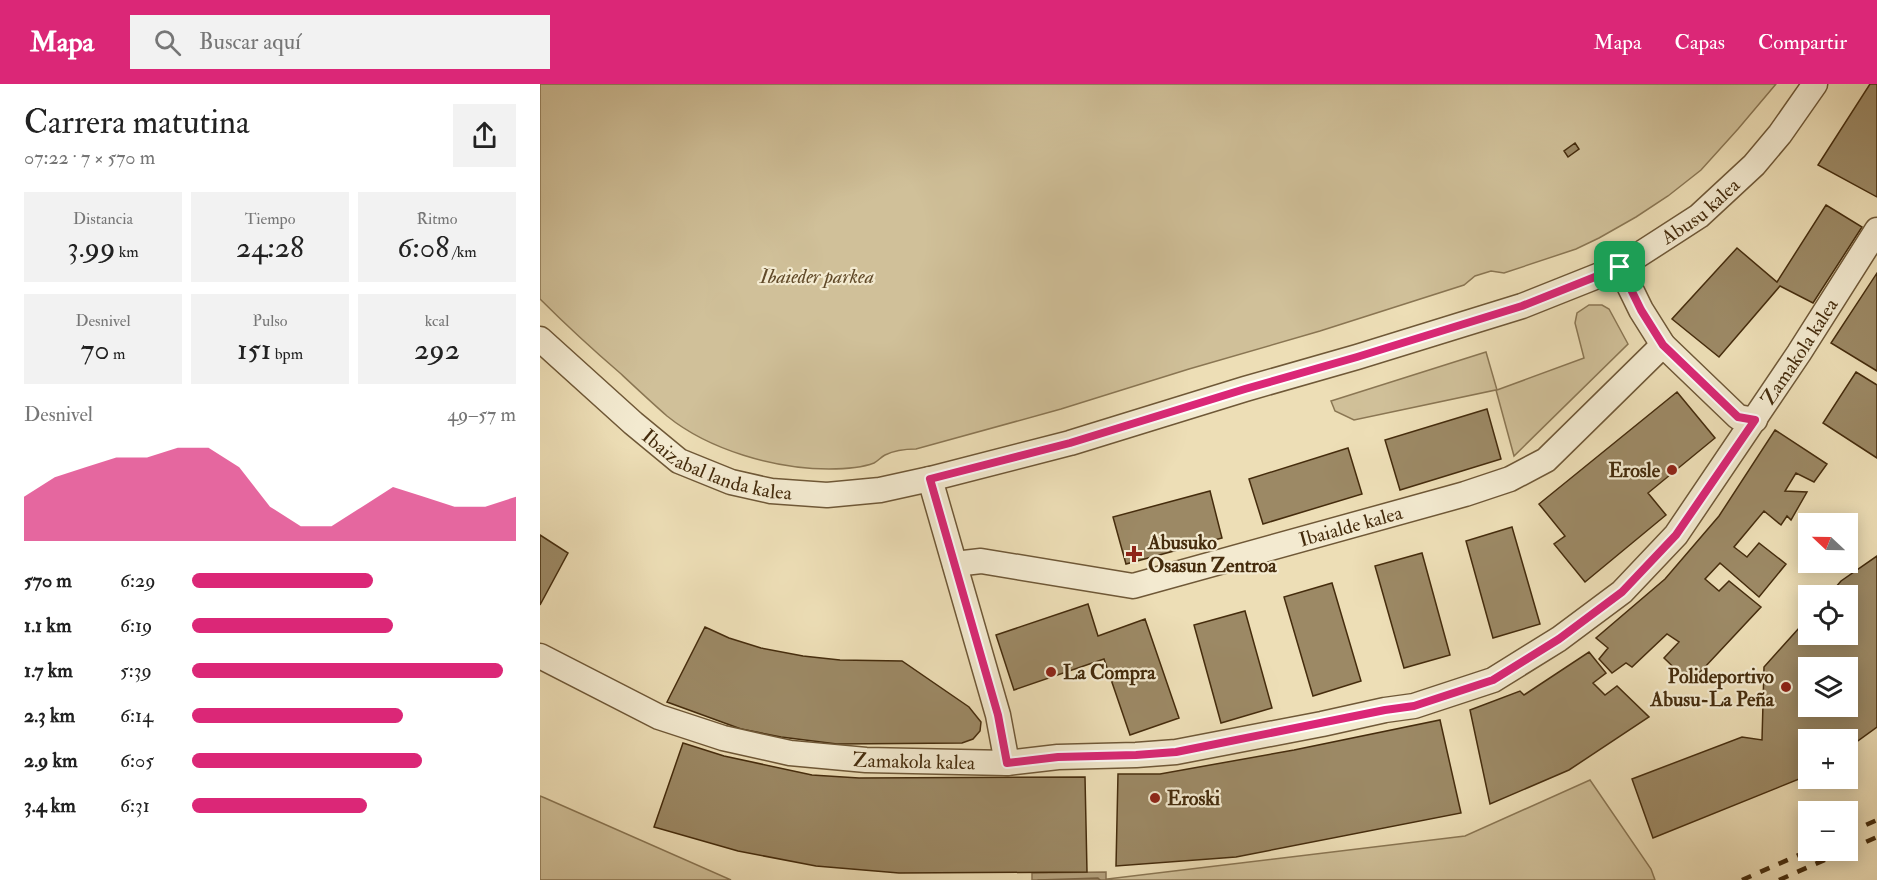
<!DOCTYPE html>
<html lang="es">
<meta charset="utf-8">
<style>
:root{--surface:#fff;--page:#f2f2f2;--text:#222;--muted:#767676;--accent:#db2777}
body{margin:0;font-family:"IM FELL Double Pica",serif;background:var(--page);color:var(--text);height:100vh;display:flex;flex-direction:column;font-size:22px;white-space:nowrap}
*{box-sizing:border-box;margin:0}
p{font-size:20px;color:var(--muted)}
.icon{flex:none;width:33px;height:33px;fill:none;stroke:currentColor;stroke-width:2;stroke-linecap:round;stroke-linejoin:round}
.map{position:relative;flex:1;overflow:hidden}
.details{display:flex;flex-direction:column;background:var(--surface);width:540px}
.details>*{flex:none}
.needle{width:39px;rotate:292deg}
.tools{position:absolute;left:1258px;top:429px;display:grid;gap:12px}
.tools a{display:grid;place-items:center;width:60px;height:60px;border-radius:0px;background:var(--surface);box-shadow:0 3px 15px #0003;font-size:30px}
.pin{position:absolute;display:grid;place-items:center;width:51px;height:51px;color:#fff;margin:-26px;border-radius:12px;box-shadow:0 3px 9px #0006}
.round{display:grid;place-items:center;flex:none;width:63px;height:63px;border-radius:0px;background:var(--page)}
.head{display:flex;align-items:center;justify-content:space-between;height:102px;padding:0 24px}
h1{font-size:33px;font-weight:600;line-height:45px}
.figures{display:grid;grid-template-columns:repeat(3,1fr);gap:9px;height:102px;padding:6px 24px}
.figures div{display:grid;align-content:center;border-radius:0px;background:var(--page);text-align:center}
.figures b{font-size:30px;font-weight:600}
.figures small{font-size:16px;font-weight:400}
.figures p{font-size:16px}
.chart{height:168px;padding:12px 24px}
.chart p{display:flex;justify-content:space-between}
.chart svg{width:100%;height:108px;margin-top:6px;fill:var(--accent);opacity:.7}
ul{padding:0 24px;list-style:none;font-size:20px}
li{display:grid;grid-template-columns:96px 72px 1fr;align-items:center;height:45px}
li i{height:15px;border-radius:8px;background:var(--accent)}
header{display:flex;align-items:center;gap:36px;box-sizing:border-box;height:84px;padding:0 30px;background:var(--accent);color:#fff}
header strong{font-size:28px}
nav{display:flex;gap:33px;margin-inline-start:auto;font-size:21px}
.search{width:420px;height:54px;background:var(--page);display:flex;align-items:center;gap:15px;box-sizing:border-box;padding:0 21px;border-radius:0px;color:var(--muted);font-size:22px}
main{display:flex;flex:1;min-height:0}
.map>svg:first-child{display:block}
.green{fill:#d0c099;stroke:#8a7653;stroke-width:1.5}
.water{fill:#b4a17d;stroke:#887250;stroke-width:1.5}
.lines{fill:none;stroke-linecap:round;stroke-linejoin:round}
.shore{stroke:#7c6645;stroke-width:1.5}
.building{fill:#9c8965;stroke:#452c0d;stroke-width:1.5;fill-rule:evenodd}
.minor-casing{stroke:#6f5837;stroke-width:27}
.minor{stroke:#f3ead0;stroke-width:24}
.rail{stroke:#452c0d;stroke-width:4.5;stroke-dasharray:10 10;stroke-linecap:butt}
.route-casing{stroke:#fff;stroke-width:12}
.route{stroke:#db2777;stroke-width:8}
.poi-dot{fill:#8f2418;stroke:#f3ead0;stroke-width:2}
.labels{text-anchor:middle;dominant-baseline:central;stroke-width:4.5;stroke-linejoin:round;paint-order:stroke}
.street-label{font-size:20px;fill:#452c0d;stroke:#f3ead0}
.park-label{font-size:20px;font-style:italic;fill:#614a29;stroke:#f3ead0}
.poi-label{font-size:20px;font-weight:bold;fill:#452c0d;stroke:#f3ead0;text-anchor:start}
</style>
<header>
<strong>Mapa</strong>
<div class="search"><svg class="icon" aria-label="search" viewBox="0 0 24 24"><circle cx="10" cy="10" r="6"/><path d="M15 15l6 6"/></svg>Buscar aquí</div>
<nav><a>Mapa</a><a>Capas</a><a>Compartir</a></nav>
</header>
<main>
<section class="details">
<div class="head"><div><h1>Carrera matutina</h1><p>07:22 · 7 × 570 m</p></div><a class="round"><svg class="icon" aria-label="share" viewBox="0 0 24 24"><path d="M12 15V3M7 8l5-5 5 5M5 13v7h14v-7"/></svg></a></div>
<div class="figures">
<div><p>Distancia</p><b>3.99<small> km</small></b></div>
<div><p>Tiempo</p><b>24:28</b></div>
<div><p>Ritmo</p><b>6:08<small> /km</small></b></div>
</div>
<div class="figures">
<div><p>Desnivel</p><b>70<small> m</small></b></div>
<div><p>Pulso</p><b>151<small> bpm</small></b></div>
<div><p>kcal</p><b>292</b></div>
</div>
<div class="chart"><p><span>Desnivel</span>49–57 m</p>
<svg viewBox="0 0 160 44" preserveAspectRatio="none"><path d="M0 44V26L10 18L20 14L30 10L40 10L50 6L60 6L70 14L80 30L90 38L100 38L110 30L120 22L130 26L140 30L150 30L160 26V44z"/></svg>
</div>
<ul>
<li><b>570 m</b>6:29<i style="width:56%"></i></li>
<li><b>1.1 km</b>6:19<i style="width:62%"></i></li>
<li><b>1.7 km</b>5:39<i style="width:96%"></i></li>
<li><b>2.3 km</b>6:14<i style="width:65%"></i></li>
<li><b>2.9 km</b>6:05<i style="width:71%"></i></li>
<li><b>3.4 km</b>6:31<i style="width:54%"></i></li>
</ul>
</section>
<div class="map">
<svg width="1337" height="796" viewBox="0 0 1337 796">
<rect width="100%" height="100%" fill="#eddeb6"/>
<filter id="stains"><feTurbulence type="fractalNoise" baseFrequency=".00333" numOctaves="4"/><feColorMatrix values="0 0 0 0 .2 0 0 0 0 .09 0 0 0 0 .02 0 0 0 .5 -.17"/></filter>
<radialGradient id="worn" r=".72"><stop offset=".6" stop-color="#630" stop-opacity="0"/><stop offset="1" stop-color="#630" stop-opacity=".3"/></radialGradient>
<path class="green" d="M0,0H1236L1198,45L1161,86L1128,112L1096,133L1059,154L1036,165L964,189L951,187L935,192L924,201L780,247L649,285L521,325L376,365C365,365 355,366 345,371C341,373 338,377 334,379C321,384 302,385 289,385C235,385 169,366 127,332C111,318 95,303 80,289C52,265 26,241 0,215Z
M1049,221H1062L1069,225L1088,260L974,372L956,306L814,336L795,327L791,317L946,268L957,306L1044,274L1035,239L1037,229Z
M1050,696L1111,785L1115,796H559L925,752Z
M0,712L5,714L191,796H0Z"/>
<path class="water" d="M566,788V796H492V789Z"/>
<g class="lines">
<path class="shore" d="M498,796L558,794L560,796"/>
</g>
<path class="building" d="M1330,0H1337V113L1278,81Z
M1035,59L1039,65L1028,73L1024,67Z
M1286,121L1322,143L1273,219L1240,202L1179,273L1132,235L1197,164L1237,198Z
M1337,189V287L1291,259Z
M1316,288L1337,301V374L1283,339Z
M1137,308L1175,354L1108,409L1126,431L1045,498L1014,460L1025,452L999,420Z
M947,325L961,375L860,406L845,356Z
M1235,346L1287,380L1274,398L1256,389L1245,407L1267,408L1251,436L1247,432L1241,441L1224,427L1194,463L1207,473L1219,459L1246,480L1219,513L1180,479L1165,495L1179,507L1189,497L1221,523L1150,599L1124,574L1139,558L1127,550L1092,583L1086,579L1072,589L1059,575L1068,564L1056,554L1125,495L1179,432Z
M808,364L822,410L723,440L709,395Z
M670,407L682,454L586,480L573,433Z
M972,443L1000,540L953,554L926,457Z
M0,451L28,469L0,521Z
M882,469L910,571L864,584L835,482Z
M1337,472V643L1308,664V656H1269V691L1113,754L1092,695L1202,653L1222,656L1224,583L1269,533V550H1308V512H1288L1301,497ZM1269,584H1308V622H1269Z
M792,499L821,597L773,612L744,513Z
M548,520L558,552L605,535L639,634L590,651L564,575L474,606L456,551Z
M705,527L732,624L681,639L654,541Z
M165,543L189,554L221,564L263,572L300,576L362,577L429,623L441,638L440,647L433,655L422,659L297,660L241,653L201,645L127,618Z
M1049,568L1066,589L1053,599L1065,611L1077,602L1109,633L1029,686L950,720L930,626L980,607L984,611Z
M900,636L921,729L696,773L576,782L578,690H620L754,666Z
M143,659L184,672L272,691L319,694L545,693L547,788L359,789L276,782L198,767L114,743Z"/>
<g class="lines">
<g class="minor-casing">
<g id="minor">
<path d="M1080,183L1101,226L1123,261L1198,333L1215,336"/>
<path id="s1" d="M0,255L93,339L139,377L191,398L231,407L287,411L340,406L390,395L530,359L705,305L817,273L982,222L1080,183L1159,132L1214,81L1240,50L1275,0"/>
<path d="M390,395L458,631L467,679"/>
<path id="s2" d="M415,480L441,477L593,502L925,410L970,395L1006,376L1123,261"/>
<path id="s3" d="M0,572L119,633L183,654L250,669L326,676L467,679L518,673L596,671L636,668L782,640L845,626L874,622L953,596L1019,555L1082,508L1136,451L1259,269L1337,146"/>
</g>
</g>
<use href="#minor" class="minor"/>
<path class="rail" d="M1308,749L1337,736
M1308,766L1337,753
M1202,796L1270,766
M1239,796L1307,766"/>
</g>
<g class="lines">
<g class="route-casing">
<path id="route" d="M1080,183L1101,226L1123,261L1198,333L1215,336L1136,451L1082,508L1019,555L953,596L874,622L845,626L636,668L596,671L518,673L467,679L458,631L390,395L530,359L705,305L817,273L982,222Z"/>
</g>
<use href="#route" class="route"/>
</g>
<g class="poi-dot">
<circle cx="1132" cy="386" r="6"/>
<path d="M591 461h6v6h6v6h-6v6h-6v-6h-6v-6h6z"/>
<circle cx="511" cy="588" r="6"/>
<circle cx="1246" cy="603" r="6"/>
<circle cx="615" cy="714" r="6"/>
</g>
<g class="labels">
<g class="street-label">
<text stroke="none"><textPath href="#s1" startOffset="1263">Abusu kalea</textPath></text>
<text stroke="none"><textPath href="#s3" startOffset="1438">Zamakola kalea</textPath></text>
<text stroke="none"><textPath href="#s1" startOffset="222">Ibaizabal landa kalea</textPath></text>
<text stroke="none"><textPath href="#s2" startOffset="406">Ibaialde kalea</textPath></text>
<text stroke="none"><textPath href="#s3" startOffset="394">Zamakola kalea</textPath></text>
</g>
<g class="park-label">
<text x="277" y="192">Ibaieder parkea</text>
</g>
<g class="poi-label">
<text x="1120" y="386" text-anchor="end">Erosle</text>
<text x="608" y="458">Abusuko<tspan x="608" dy="23">Osasun Zentroa</tspan></text>
<text x="523" y="588">La Compra</text>
<text x="1234" y="592" text-anchor="end">Polideportivo<tspan x="1234" dy="23">Abusu-La Peña</tspan></text>
<text x="627" y="714">Eroski</text>
</g>
</g>
<rect width="100%" height="100%" filter="url(#stains)"/>
<rect width="100%" height="100%" fill="url(#worn)"/>
</svg>
<div class="tools">
<a><svg class="needle" viewBox="-14 -14 28 28"><path d="M0-13l5 13h-10z" fill="#e53935"/><path d="M0 13l5-13h-10z" fill="#767676"/></svg></a>
<a><svg class="icon" aria-label="locate" viewBox="0 0 24 24"><circle cx="12" cy="12" r="6"/><path d="M12 2v4M12 18v4M2 12h4M18 12h4"/></svg></a>
<a><svg class="icon" aria-label="layers" viewBox="0 0 24 24"><path d="M12 4l9 5-9 5-9-5zM3 14l9 5 9-5"/></svg></a>
<a>+</a>
<a>−</a>
</div>
<div class="pin" style="left:1080px;top:183px;background:#1e9e55"><svg class="icon" aria-label="arrive" viewBox="0 0 24 24"><path d="M6 21V4h12l-3 4 3 4H6"/></svg></div>
</div>
</main>
